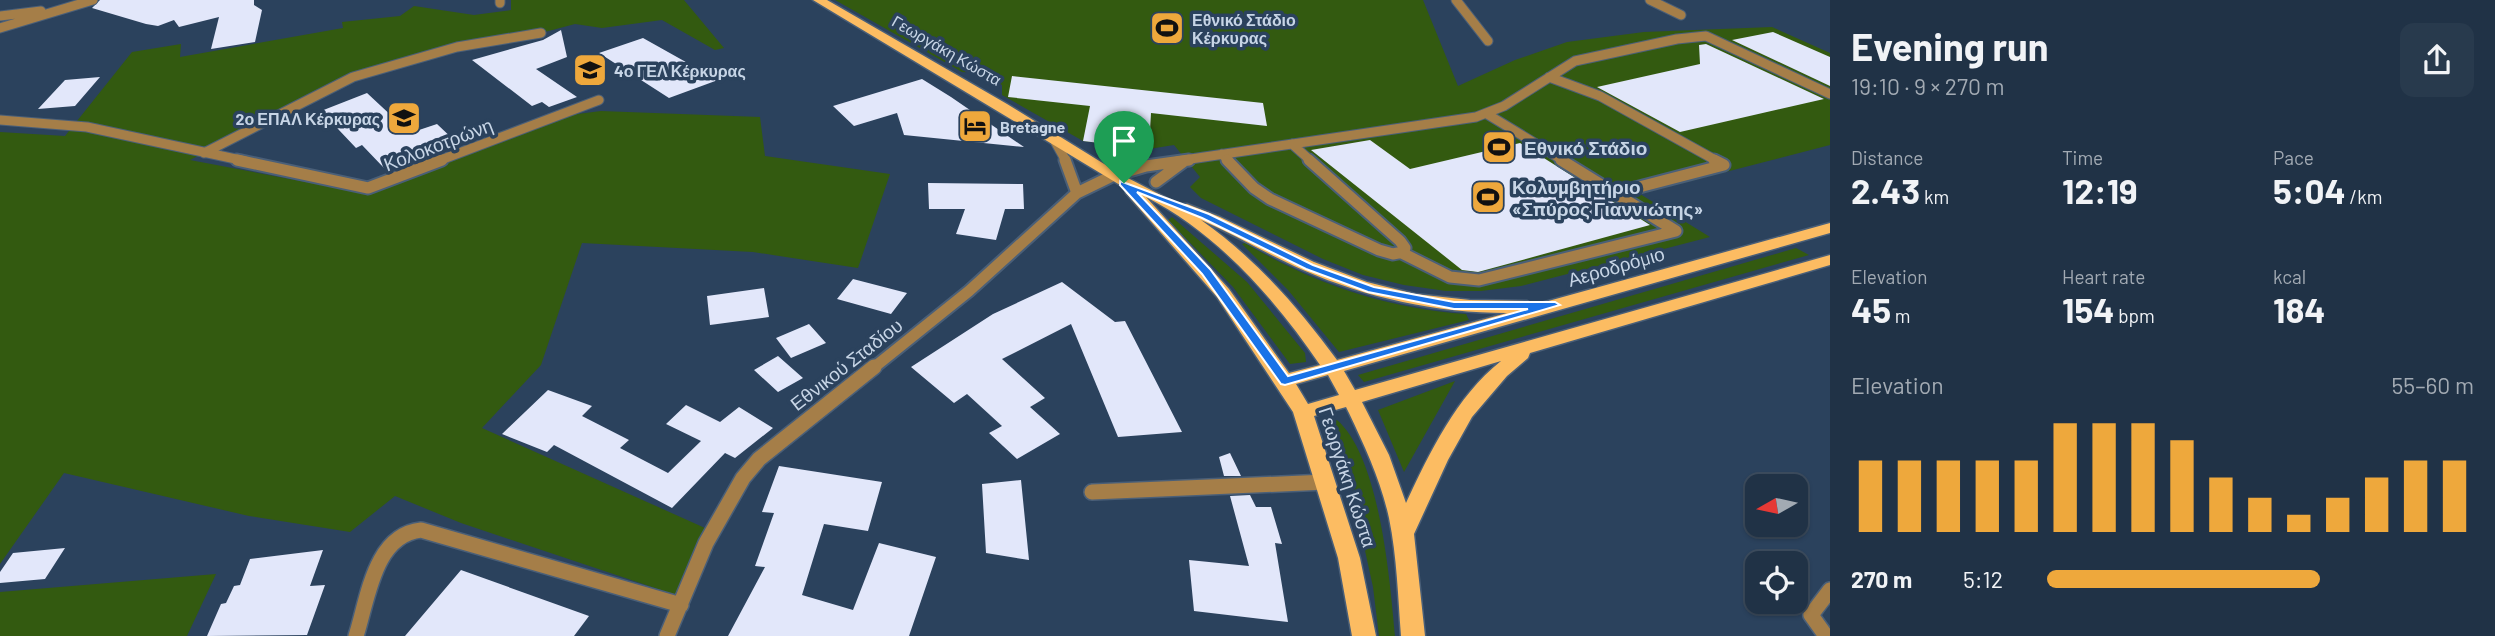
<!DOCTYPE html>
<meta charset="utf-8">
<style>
:root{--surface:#203246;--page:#283a4d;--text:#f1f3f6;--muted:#a2aab3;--line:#3d4d5f;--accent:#eea83c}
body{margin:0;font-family:Barlow,sans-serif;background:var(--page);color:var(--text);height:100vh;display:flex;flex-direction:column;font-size:26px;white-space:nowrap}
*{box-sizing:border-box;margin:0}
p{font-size:23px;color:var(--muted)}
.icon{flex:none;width:38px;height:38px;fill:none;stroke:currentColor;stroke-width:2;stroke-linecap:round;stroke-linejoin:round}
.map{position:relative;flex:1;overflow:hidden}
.details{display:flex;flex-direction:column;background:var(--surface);width:665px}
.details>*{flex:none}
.needle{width:46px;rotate:261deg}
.controls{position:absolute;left:1745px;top:474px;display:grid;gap:14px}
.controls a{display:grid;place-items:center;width:63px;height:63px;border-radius:14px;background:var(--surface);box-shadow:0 2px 5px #0004,0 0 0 2px var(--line);font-size:35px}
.pin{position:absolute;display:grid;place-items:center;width:60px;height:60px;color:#fff;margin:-72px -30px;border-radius:50% 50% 50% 0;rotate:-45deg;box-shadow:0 0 7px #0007}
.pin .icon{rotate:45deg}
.round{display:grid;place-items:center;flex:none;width:74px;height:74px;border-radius:14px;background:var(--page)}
.overview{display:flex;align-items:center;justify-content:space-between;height:119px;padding:0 21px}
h1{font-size:38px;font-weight:700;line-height:52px}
.metrics{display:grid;grid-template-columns:repeat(3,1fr);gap:10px;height:119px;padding:7px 21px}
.metrics div{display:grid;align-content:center}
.metrics b{font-size:35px;font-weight:700}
.metrics small{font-size:19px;font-weight:400}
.metrics p{font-size:19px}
.chart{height:196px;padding:14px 21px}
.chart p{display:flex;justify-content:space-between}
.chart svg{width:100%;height:126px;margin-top:7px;stroke:var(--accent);stroke-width:6}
ul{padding:0 21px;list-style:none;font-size:23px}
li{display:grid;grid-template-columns:112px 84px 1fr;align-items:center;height:52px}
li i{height:18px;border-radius:9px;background:var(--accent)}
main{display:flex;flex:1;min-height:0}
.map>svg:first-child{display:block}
.green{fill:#335a10}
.building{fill:#e2e7fa}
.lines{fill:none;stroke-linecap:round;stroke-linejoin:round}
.minor-far2-casing{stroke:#4a5f78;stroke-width:11}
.minor-far1-casing{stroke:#4a5f78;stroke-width:15}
.minor-casing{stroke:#4a5f78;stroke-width:18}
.major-casing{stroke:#4a5f78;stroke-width:3}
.minor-far2{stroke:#a57e48;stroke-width:9}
.minor-far1{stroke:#a57e48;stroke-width:11}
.minor{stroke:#a57e48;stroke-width:15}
.major{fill:#fcbc62;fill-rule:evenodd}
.route{fill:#1a73e8;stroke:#fff;stroke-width:2;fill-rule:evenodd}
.labels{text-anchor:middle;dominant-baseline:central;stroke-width:7;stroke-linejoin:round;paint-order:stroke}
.far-poi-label{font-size:16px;font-weight:bold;fill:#c7d5e6;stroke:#2b425d;text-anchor:start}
.far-street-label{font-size:16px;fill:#c7d5e6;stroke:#2b425d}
.street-label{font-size:19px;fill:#c7d5e6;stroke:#2b425d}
.poi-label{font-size:19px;font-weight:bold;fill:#c7d5e6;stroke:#2b425d;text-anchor:start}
</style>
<main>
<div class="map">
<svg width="1830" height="636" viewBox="0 0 1830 636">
<rect width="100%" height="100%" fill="#2b425d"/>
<path class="green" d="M511,0H684L724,48L715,50L662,20L602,28L575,24L541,33L457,47L353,77L190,160L368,194L562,116L601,111L760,117L765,156L890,174L858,268L753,252L582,243L541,365L482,428L705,528L676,595L461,523L395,496L350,532L249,516L64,473L0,564V132L65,136L132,52L181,44L180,57L343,28L342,22L400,16L414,6L474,15L511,10Z
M835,0H1423L1458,86L1515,60L1567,42L1644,32L1772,27L1830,53V145L1640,194L1710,237L1521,286L1481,291H1446L1404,285L1363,275L1323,259L1201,198L1190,187L1200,177L1174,145L1149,149L1083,141L1002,95V85L981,73L962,72Z
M1172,217L1247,282L1305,353L1306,362L1290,364L1233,287L1168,220Z
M1245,243C1315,284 1385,308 1466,314L1469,320L1339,352L1288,290L1242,244Z
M1796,248L1809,255L1364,382L1358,375Z
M1455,381L1404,472L1378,410Z
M1337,420C1380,457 1390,581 1395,636H1379L1373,587L1350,482L1325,427Z
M216,574L187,636H0V592Z"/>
<path class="building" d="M100,0H254V5L262,10L255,42L211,49L219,17L179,27L174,20L158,26L146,24L92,8Z
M561,30L567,57L536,69L577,97L549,107L542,102L532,106L472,60L543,40Z
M1773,32L1830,57V86L1732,40Z
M643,38L718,80L669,98L599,53Z
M1706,44L1824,99L1680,132L1597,87L1700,64L1699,45Z
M1012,76L1263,103L1267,126L1151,113L1149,149L1083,141L1090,106L1008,97Z
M100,77L75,106L38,109L65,80Z
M922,79L951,97L1024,147L904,135L897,113L854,126L833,106Z
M367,93L410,133L437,124L456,142L384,168L362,145L356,148L321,111Z
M1370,140L1410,169L1520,143L1650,225L1478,272L1462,270L1311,150Z
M928,183L1023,184L1024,209H1005L996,240L956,234L965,209H929Z
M853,279L907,293L891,314L837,299Z
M1062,282L1115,322L1125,321L1182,432L1118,437L1071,324L1002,359L1045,398L1030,407L1060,434L1017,459L989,433L1002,426L967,394L954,403L911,367L993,314Z
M764,288L769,317L710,325L707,296Z
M809,324L826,343L791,358L776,338Z
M778,356L803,378L778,392L754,370Z
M548,390L592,406L582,416L629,440L620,448L668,473L701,441L666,424L686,405L720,422L739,407L773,428L735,458L725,453L672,508L554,445L547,452L502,434Z
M1230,453L1241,476H1224L1219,457Z
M779,466L882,482L868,531L824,524L802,595L853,610L879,543L936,557L909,636H728L765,567L755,566L774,513L762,512Z
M1021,480L1029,560L986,553L982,484Z
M1250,495L1256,507H1271L1282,544L1275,543L1288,622L1194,611L1189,560L1249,566L1230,496Z
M65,548L45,579L0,583V572L13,553Z
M323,550L310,586L325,585L307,635L207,636L221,604L226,603L234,586L240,585L250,559Z
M461,570L589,616L574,636H405Z"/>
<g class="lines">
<g class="minor-far2-casing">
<path id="minor-far2" d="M500,0V3
M1456,0L1488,41
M1650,0L1681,15
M0,16L41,11
M0,28L93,0
M1549,77L1600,96L1717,161
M1487,114L1564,161
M0,120L87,127L245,161
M1052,136L1066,161
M1292,144L1311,161
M204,153L353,77L457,47L541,33
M1222,154L1229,161
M438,161L599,100
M1177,161L1476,117L1504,106L1575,61L1677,39L1706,36L1830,94"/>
</g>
<g class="minor-far1-casing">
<path id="minor-far1" d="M237,160L368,188L442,160
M1065,160L1077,193
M1227,160L1254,188L1270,199L1379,250L1393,254L1403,252L1405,248L1400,241L1309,160
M1156,182L1183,162
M1616,193L1724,165L1714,160
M1402,253L1450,277L1479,280L1676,231L1561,160
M872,369L969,291L1077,193L1112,176L1146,166L1189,160"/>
</g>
<g class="minor-casing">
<path id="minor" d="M1092,492L1326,482
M356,636C368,599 374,535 421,530L681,605
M667,636L706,543L743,478L759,459L874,367
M1826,636L1811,615L1830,590"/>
</g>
<g class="major-casing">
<path id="major" d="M813,0H827L1007,104L1122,175L1178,204H1187L1220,217L1314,262L1367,282L1415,294L1470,300L1527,301L1534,305L1830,223V233L1344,371L1355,390L1830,255V265L1530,353L1528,358L1507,376L1472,417L1448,460L1414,534L1425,636H1401C1398,597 1397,557 1389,518C1381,481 1365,447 1349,413L1346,407L1314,416L1360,558L1376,636H1352L1338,558L1293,412L1217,297L1126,193L1125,188ZM1146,197C1217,233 1276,300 1320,365L1289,373L1229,289ZM1201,220C1236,235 1268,255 1303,270C1367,298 1437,313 1507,313L1337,360C1298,307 1255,258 1201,220ZM1501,361C1456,397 1430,452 1406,503L1389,455L1362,402ZM1328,375L1339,395L1308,404L1296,384Z"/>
</g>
<use href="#minor-far2" class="minor-far2"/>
<use href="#minor-far1" class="minor-far1"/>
<use href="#minor" class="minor"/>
<use href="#major" class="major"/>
</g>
<path class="route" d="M1120,181L1209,214L1313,265L1374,287L1454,302H1555L1560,305L1285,385L1281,384L1202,274L1120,185ZM1137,192L1202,218L1306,269L1368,292L1454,309H1528L1288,376L1210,269Z"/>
<defs>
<g id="stadium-square" transform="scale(1.75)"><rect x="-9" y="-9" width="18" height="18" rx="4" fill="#eea83c" stroke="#2b425d"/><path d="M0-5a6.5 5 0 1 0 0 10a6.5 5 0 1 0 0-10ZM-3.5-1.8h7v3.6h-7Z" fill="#111"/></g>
<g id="school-square" transform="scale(1.75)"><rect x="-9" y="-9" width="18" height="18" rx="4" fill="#eea83c" stroke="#2b425d"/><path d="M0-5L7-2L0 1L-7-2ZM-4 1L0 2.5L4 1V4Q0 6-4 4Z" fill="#111"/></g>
<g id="hotel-square" transform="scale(1.75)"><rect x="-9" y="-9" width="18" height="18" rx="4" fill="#eea83c" stroke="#2b425d"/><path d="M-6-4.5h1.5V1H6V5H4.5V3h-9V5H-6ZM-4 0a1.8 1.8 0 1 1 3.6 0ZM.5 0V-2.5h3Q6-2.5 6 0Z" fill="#111"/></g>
</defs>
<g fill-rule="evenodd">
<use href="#stadium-square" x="1167" y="28"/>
<use href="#school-square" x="590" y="70"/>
<use href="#school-square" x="404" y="118"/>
<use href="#hotel-square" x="975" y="126"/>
<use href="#stadium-square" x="1499" y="147"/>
<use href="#stadium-square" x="1488" y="197"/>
</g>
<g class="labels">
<g class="far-poi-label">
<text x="1192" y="19">Εθνικό Στάδιο<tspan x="1192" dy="18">Κέρκυρας</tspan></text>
<text x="614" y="70">4ο ΓΕΛ Κέρκυρας</text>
<text x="380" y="118" text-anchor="end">2ο ΕΠΑΛ Κέρκυρας</text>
<text x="1000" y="126">Bretagne</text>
</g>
<g class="far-street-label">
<text transform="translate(947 50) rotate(30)">Γεωργάκη Κώστα</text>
</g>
<g class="street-label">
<text transform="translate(438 144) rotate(-21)">Κολοκοτρώνη</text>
<text transform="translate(1616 266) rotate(-16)">Αεροδρόμιο</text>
<text transform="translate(846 364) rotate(-38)">Εθνικού Σταδίου</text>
<text transform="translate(1348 477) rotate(72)">Γεωργάκη Κώστα</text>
</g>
<g class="poi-label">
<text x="1524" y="147">Εθνικό Στάδιο</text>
<text x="1512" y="186">Κολυμβητήριο<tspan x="1512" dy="22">«Σπύρος Γιαννιώτης»</tspan></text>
</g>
</g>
</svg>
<div class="controls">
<a><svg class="needle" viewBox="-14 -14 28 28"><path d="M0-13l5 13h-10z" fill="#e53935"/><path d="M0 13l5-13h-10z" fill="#a2aab3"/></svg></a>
<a><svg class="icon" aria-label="locate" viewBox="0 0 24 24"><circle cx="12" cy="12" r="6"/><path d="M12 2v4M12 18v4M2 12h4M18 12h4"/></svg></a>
</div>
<div class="pin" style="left:1124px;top:183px;background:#1e9e55"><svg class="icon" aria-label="arrive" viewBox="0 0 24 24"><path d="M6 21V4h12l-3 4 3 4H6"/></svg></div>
</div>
<section class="details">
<div class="overview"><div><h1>Evening run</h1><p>19:10 · 9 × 270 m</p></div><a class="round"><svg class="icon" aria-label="share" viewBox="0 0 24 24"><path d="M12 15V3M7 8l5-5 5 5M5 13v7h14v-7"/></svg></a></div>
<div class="metrics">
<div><p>Distance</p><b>2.43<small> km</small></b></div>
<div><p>Time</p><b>12:19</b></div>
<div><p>Pace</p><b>5:04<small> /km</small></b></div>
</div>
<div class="metrics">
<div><p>Elevation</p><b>45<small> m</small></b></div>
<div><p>Heart rate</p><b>154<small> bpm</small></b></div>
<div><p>kcal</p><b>184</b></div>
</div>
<div class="chart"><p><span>Elevation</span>55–60 m</p>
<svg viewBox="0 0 160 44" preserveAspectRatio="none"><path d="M5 44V19M15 44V19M25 44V19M35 44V19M45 44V19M55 44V6M65 44V6M75 44V6M85 44V12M95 44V25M105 44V32M115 44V38M125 44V32M135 44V25M145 44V19M155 44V19"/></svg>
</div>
<ul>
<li><b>270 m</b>5:12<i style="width:64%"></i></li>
</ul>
</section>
</main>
